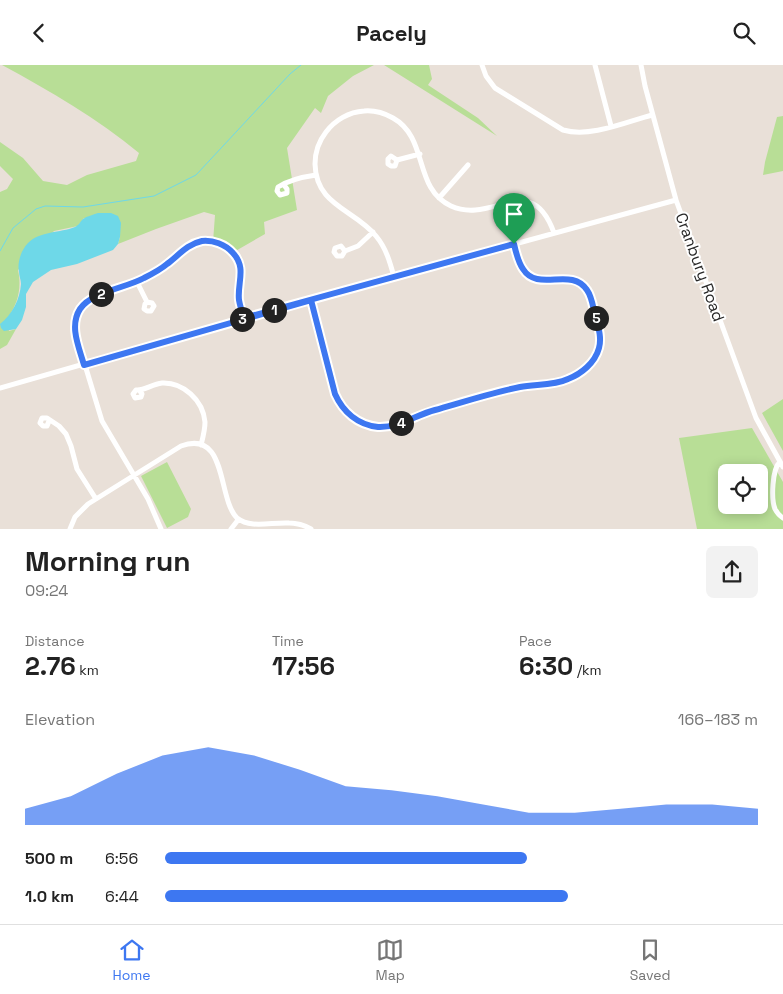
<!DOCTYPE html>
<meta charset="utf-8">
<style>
:root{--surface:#fff;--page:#f2f2f2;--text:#222;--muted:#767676;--line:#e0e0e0;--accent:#3d77f1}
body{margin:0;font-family:"Space Grotesk",sans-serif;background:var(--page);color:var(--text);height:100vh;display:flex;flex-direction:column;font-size:19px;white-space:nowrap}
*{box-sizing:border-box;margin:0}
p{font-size:16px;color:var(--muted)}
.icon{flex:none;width:28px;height:28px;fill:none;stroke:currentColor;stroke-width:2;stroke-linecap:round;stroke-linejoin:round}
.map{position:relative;height:464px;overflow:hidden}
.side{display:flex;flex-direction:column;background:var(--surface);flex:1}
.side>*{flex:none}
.fabs{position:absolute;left:718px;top:399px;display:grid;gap:10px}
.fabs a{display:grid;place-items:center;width:50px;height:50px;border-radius:8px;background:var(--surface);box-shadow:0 2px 12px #0003;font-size:25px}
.pin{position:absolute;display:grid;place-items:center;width:42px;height:42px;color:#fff;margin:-51px -21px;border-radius:50% 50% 50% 0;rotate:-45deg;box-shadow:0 0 5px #0007}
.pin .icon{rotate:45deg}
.km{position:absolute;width:25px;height:25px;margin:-12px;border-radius:50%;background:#222;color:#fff;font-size:14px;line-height:25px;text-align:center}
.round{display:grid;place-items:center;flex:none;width:52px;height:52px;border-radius:8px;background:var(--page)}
.head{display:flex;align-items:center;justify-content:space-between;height:85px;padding:0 25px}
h1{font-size:28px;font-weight:800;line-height:38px}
.stats{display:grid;grid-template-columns:repeat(3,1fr);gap:8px;height:85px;padding:5px 25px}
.stats div{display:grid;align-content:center}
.stats b{font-size:25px;font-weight:800}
.stats small{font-size:14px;font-weight:400}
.stats p{font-size:14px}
.chart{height:140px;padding:10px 25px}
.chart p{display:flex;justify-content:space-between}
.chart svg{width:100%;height:90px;margin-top:5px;fill:var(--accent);opacity:.7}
ul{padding:0 25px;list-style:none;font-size:16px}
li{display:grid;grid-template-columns:80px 60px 1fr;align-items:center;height:38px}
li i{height:12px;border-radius:6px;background:var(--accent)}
header{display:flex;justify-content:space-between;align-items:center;height:65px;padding:0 25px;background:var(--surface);font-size:22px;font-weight:800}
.tabs{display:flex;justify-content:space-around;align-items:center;height:70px;border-top:1px solid var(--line);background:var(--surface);font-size:14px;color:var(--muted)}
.tabs a{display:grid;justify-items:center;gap:2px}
.tabs .active{color:var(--accent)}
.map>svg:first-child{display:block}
.green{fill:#b8de96;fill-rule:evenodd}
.water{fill:#6ed8e8}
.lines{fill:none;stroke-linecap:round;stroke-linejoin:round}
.stream{stroke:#6ed8e8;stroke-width:1}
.minor{stroke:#fff;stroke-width:5}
.route-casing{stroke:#fff;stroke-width:10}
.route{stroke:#3d77f1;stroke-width:6}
.labels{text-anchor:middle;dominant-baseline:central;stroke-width:4;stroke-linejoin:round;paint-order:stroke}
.street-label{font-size:16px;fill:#272727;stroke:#fff}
</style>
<header><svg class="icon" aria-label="back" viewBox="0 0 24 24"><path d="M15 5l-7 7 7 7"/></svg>Pacely<svg class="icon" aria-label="search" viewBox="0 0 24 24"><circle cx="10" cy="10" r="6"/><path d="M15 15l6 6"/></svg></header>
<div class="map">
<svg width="783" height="464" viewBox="0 0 783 464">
<rect width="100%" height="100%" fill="#e9e0d8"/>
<path class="green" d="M2,0H374L353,11L328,31L321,48L315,43L287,83L297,145L264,157L265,169L232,188L213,177L215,150L204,147L156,164L118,179L120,172L84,153L78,161L54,166L18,205C22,223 18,239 7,254L9,266L16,264L7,280L0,284V127L7,124L13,114L0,101V77L23,93L43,116L67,120L87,110L136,96L139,88C98,54 50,26 2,0Z
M384,0H429L432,14L428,20L478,53L497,71Z
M783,51V106L763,110L765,97L777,52Z
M783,334V386L762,348Z
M752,363L783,417V464H697L679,373ZM726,408H759V440H726Z
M167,397L191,444L188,452L167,463L141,411Z"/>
<path class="water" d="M98,148H111L118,151L121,158L120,172L118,179L113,185L77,199L51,205L33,217L26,229V242L22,255L16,264L4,266L1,263L0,259C12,250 20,234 21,219C21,215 19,211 19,207C17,198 21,185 28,178C40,166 60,168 75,162C79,160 80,157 83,154C87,151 93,150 98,148Z"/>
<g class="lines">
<path class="stream" d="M0,186L13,163L36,144L45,141L83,142L154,131L196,110L290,9L301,0"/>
<path class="minor" d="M482,0L486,11L495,23L563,65C590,73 626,57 652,50
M595,0L611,61
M641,0L645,21L676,135L756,353L783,402
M397,95L395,101H391L388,99V94L391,91L397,95L420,89
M284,120L287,124V128L280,130L277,126L278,122C289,115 302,112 316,110
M439,133L468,100
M345,186L341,181L335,183L334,187L337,191H342L345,186L358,181L373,167
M394,212C390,197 386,183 376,171C354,144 316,141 315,99C315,87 319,76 326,67C335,55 349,47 364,46C375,45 384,48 393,53C429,73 413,124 451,141C493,160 531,104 554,168
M137,217L147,237L152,238L154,241L151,246H147L144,244L145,239L147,237
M311,235C317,257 322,279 328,301C330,312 332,324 337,334C341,342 347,349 354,353C364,360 375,362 386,361C402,360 415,351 429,347C459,337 492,326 524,322C540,319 557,320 572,312C586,305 600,292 601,275C601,265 597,255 594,246C578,184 543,236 522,204C518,197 516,187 514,179
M0,323L244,253L676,135
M140,326L142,329L141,332L135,333L133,329L136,325C144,326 152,319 162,318C183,317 203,335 205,357C205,365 203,372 201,380
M49,356L47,361H43L40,358L42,353H47L59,361L66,369L71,381L77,404L96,434
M780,397C772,404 771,434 775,444C777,448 780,451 783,453
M70,464L75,452L88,439L181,381C228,364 217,433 237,453C251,464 271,457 289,458C297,458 304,460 311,464
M161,464L148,434L102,356L78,277L75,261L77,250L83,240L91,233L137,217L157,206L191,180L207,176L223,180L231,186L238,195L242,211L239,235L244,253
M231,464L238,455"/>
</g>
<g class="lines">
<g class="route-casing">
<path id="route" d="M514,179L244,253C242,247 240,241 239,235C237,218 247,203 233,188C225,179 213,175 202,176C187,179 178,191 167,199C160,205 152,209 144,213C126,223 91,227 80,244C69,261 79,282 84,300L311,235L335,329C343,347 358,360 378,362C398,363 416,350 435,345C463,337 491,328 520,322C536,319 553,321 568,314C581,309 595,298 599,283C602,272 598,261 595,250C593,242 592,232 587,225C571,201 538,228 523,204C518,197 516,188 514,179"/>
</g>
<use href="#route" class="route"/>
</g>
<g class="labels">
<g class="street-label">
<text transform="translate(700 202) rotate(70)">Cranbury Road</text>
</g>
</g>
</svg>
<div class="fabs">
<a><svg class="icon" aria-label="locate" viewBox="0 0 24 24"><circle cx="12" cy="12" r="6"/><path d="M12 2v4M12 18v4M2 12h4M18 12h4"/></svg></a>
</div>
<div class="pin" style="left:514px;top:179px;background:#1e9e55"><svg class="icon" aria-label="arrive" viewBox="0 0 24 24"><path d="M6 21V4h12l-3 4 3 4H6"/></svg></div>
<b class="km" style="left:274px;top:245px">1</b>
<b class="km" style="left:101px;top:229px">2</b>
<b class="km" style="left:242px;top:254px">3</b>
<b class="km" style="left:401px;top:358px">4</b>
<b class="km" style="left:596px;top:253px">5</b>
</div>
<section class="side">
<div class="head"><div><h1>Morning run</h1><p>09:24</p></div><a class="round"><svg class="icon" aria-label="share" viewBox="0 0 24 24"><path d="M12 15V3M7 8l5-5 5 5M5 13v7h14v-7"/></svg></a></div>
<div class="stats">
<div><p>Distance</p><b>2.76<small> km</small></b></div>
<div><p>Time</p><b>17:56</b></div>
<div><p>Pace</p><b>6:30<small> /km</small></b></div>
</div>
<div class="chart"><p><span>Elevation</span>166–183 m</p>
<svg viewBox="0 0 160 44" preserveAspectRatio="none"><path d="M0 44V36L10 30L20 19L30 10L40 6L50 10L60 17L70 25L80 27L90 30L100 34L110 38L120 38L130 36L140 34L150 34L160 36V44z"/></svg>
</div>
<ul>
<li><b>500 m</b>6:56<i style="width:61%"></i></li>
<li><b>1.0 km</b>6:44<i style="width:68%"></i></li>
</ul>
</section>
<nav class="tabs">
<a class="active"><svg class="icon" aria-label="home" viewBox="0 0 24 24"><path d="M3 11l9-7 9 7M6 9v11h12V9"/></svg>Home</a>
<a><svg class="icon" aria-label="map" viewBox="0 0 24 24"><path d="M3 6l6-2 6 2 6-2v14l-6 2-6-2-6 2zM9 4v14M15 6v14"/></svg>Map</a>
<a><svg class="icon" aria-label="saved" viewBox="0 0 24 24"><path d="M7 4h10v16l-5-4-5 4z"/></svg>Saved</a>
</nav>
